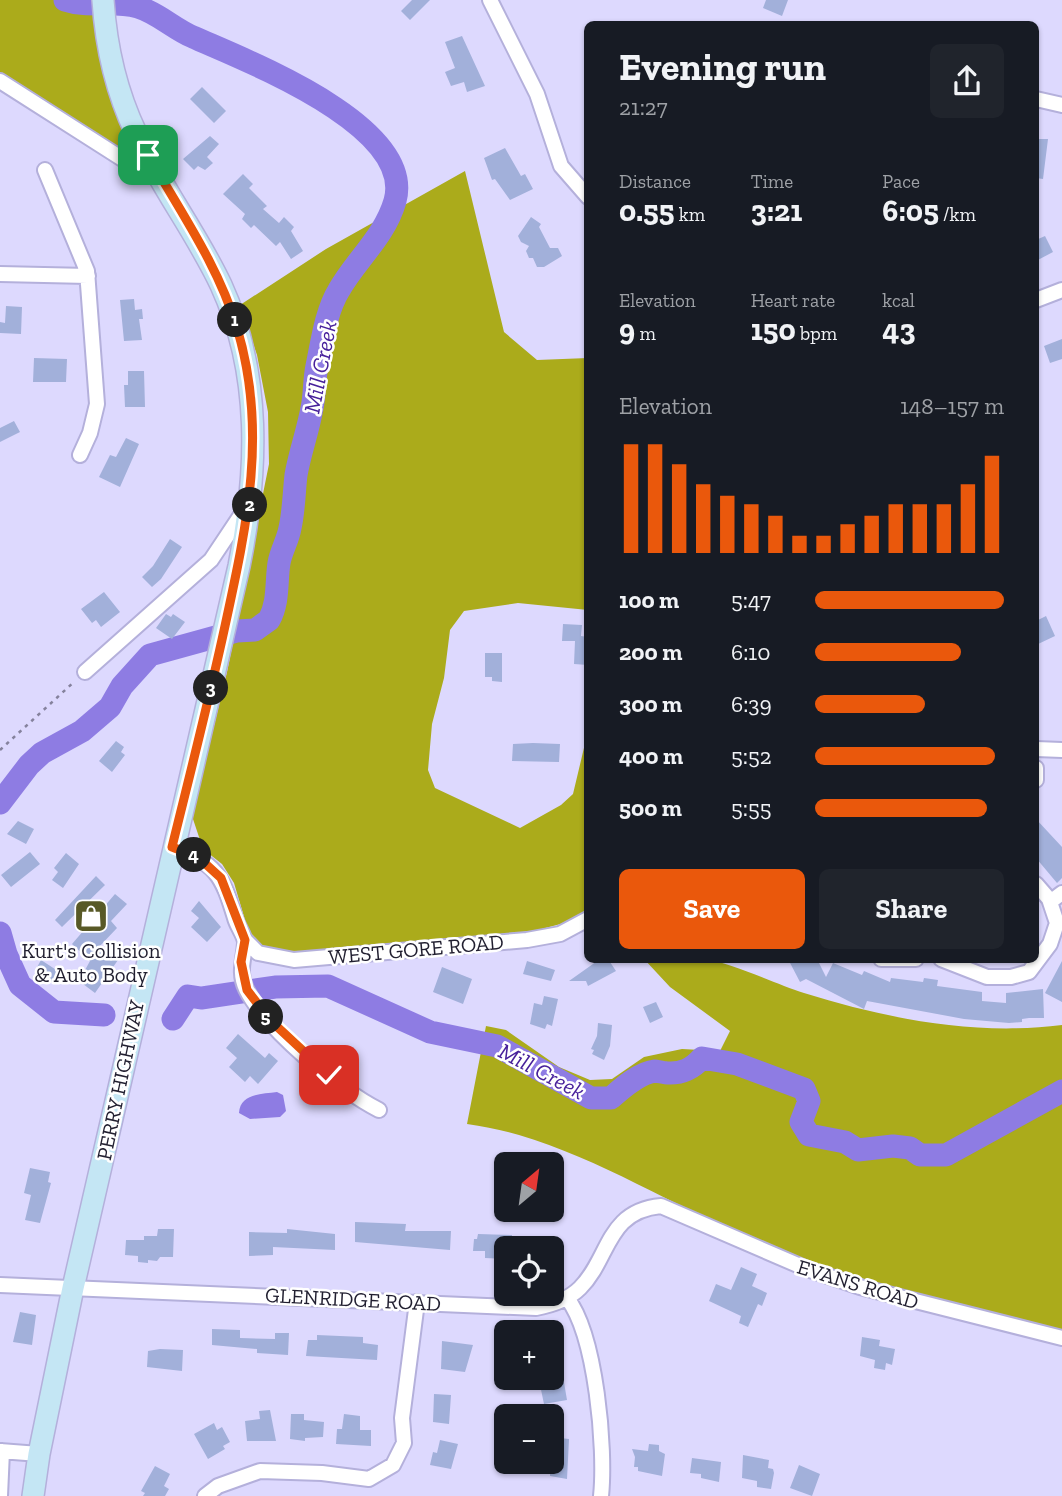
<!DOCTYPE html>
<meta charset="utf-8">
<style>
:root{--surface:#171b24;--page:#20242c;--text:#f1f3f6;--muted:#9ea1a6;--accent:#ea580c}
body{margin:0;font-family:"Zilla Slab",serif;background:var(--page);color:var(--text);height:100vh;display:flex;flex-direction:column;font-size:26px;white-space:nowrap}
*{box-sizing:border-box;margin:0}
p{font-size:23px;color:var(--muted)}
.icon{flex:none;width:38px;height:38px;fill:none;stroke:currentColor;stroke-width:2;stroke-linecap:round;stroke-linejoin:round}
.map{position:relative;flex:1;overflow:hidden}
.sheet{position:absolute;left:584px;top:21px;width:455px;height:942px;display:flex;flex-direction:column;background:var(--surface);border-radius:10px;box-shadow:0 2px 5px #0004}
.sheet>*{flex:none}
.needle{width:46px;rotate:29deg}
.tools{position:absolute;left:494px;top:1152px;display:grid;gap:14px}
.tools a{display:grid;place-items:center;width:70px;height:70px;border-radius:10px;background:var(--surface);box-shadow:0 2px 5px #0004;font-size:35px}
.pin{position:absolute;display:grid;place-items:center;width:60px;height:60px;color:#fff;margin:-30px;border-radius:14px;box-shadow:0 4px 10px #0006}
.km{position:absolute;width:35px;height:35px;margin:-18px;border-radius:50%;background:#222;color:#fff;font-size:19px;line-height:35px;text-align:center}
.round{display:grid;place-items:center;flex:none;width:74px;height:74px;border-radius:10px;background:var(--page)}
.headline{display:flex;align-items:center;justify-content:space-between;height:119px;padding:0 35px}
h1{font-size:38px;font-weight:700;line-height:52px}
.stats{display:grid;grid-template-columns:repeat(3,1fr);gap:10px;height:119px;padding:7px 35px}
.stats div{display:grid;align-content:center}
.stats b{font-size:30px;font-weight:700}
.stats small{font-size:19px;font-weight:400}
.stats p{font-size:19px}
.chart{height:196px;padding:14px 35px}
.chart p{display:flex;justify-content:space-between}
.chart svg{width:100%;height:126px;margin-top:7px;stroke:var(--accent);stroke-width:6}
.action{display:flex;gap:14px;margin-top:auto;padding:14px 35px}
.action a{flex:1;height:80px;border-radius:10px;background:var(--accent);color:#fff;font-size:28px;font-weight:700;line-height:80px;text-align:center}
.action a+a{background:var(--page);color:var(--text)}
ul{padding:0 35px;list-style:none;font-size:23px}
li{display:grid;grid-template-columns:112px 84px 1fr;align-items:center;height:52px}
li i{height:18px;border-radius:9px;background:var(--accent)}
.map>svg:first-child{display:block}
.forest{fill:#abab1b}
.water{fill:#8e7ce3}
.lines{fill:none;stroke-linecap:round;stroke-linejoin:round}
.river{stroke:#8e7ce3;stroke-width:23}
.building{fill:#a2b0da}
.minor-casing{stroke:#b4b0db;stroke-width:18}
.secondary-casing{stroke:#b4b0db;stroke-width:24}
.path{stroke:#85829d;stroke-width:2.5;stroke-dasharray:3.5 5;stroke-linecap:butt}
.minor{stroke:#fff;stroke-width:14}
.secondary{stroke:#c4e6f4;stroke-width:21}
.route-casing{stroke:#fff;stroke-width:14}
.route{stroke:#ea580c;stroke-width:9}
.labels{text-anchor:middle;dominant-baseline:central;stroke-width:5;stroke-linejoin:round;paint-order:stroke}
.street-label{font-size:21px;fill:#211f30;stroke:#fff}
.poi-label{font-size:21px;fill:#211f30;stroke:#fff}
.water-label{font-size:23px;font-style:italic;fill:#48229b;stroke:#fff}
</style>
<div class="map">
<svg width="1062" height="1496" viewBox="0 0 1062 1496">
<rect width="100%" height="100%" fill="#ddd9fe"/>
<path class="forest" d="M0,0H90L103,66L134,148L132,155L128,156L0,75Z
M465,171L504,332L537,360L588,358V610L518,603L464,611L450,630L444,678L432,724L428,770L435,788L520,828L561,805L573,794L588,731V911L568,922L534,931L286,953L267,950L248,930L234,883L222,864L203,849L192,816L227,672L269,464L268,412L257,355L240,305L326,249Z
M644,959C664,959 684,957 703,959C731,962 775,984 804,993C888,1019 974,1036 1062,1025V1332C957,1305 852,1281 752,1239C674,1206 600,1159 519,1135C502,1130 485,1127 467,1124L486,1026L506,1030L559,1067L590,1080L612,1079L644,1057L682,1049L720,1051L730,1031L670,987Z"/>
<path class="water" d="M277,1092L283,1095L286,1111L280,1117L250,1119L239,1113C240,1094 261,1094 277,1092Z"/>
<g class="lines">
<path class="river" d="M0,803L29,765L42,753L82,731L110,707L122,686L150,655L237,631L255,630L269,620C279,602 276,582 279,563C281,551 288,540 290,528C294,510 294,492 296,475C300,452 308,431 312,408C315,394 314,380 317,366C322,342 326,311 339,290C356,260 385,236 395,201C416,125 244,60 193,37C174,29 158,13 138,7C114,0 89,8 65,0
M0,933L6,954L20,985L54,1012L104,1015
M173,1019L188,996L201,998L275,987L328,986L430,1032L497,1046L591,1098H611C622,1088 639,1073 655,1071C656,1071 666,1073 667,1073C682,1074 692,1069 702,1058L737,1064L804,1089L809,1101L801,1122L809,1135L845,1142L858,1150L893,1146L910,1148L920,1155H946L1062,1091"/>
</g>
<path class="building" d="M412,0H430L410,20L401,11Z
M766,0H788L782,16L763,8Z
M462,36L485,86L467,92L464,82L451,86L445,72L455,68L445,42Z
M202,87L226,111L214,123L190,99Z
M210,136L219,144L207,157L213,163L205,170L198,166L194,170L183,159Z
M1036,139H1048L1043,179L1036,178Z
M505,148L521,176L525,174L533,189L510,200L495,179L492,180L484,158Z
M243,174L253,184L249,188L267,206L263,209L279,223L284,217L294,227L291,231L303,251L291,259L280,242L276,246L254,225L251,228L242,219L245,214L223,194Z
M531,217L541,224L539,227L550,248H558L562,256L544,267H537L533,258H529L526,251L529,246L521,242L518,236Z
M1045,236L1053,252L1036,261V240Z
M134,299L135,310L142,309L143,319H139L142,340L124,341L120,300Z
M6,306L22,307L21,334L0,333V322L5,323Z
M1062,339V359L1050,363L1044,346Z
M34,358L67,359L66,382H33Z
M128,371H144L145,407H125L124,385H128Z
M14,421L20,432L0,442V428Z
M126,438L139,444L120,487L99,477L110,455L116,457Z
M170,539L182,547L161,579L152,587L142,577L153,566Z
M104,592L120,612L101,627L96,620L92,623L81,609Z
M166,614L171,617L173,614L185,622L172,639L156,628Z
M1046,616L1055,636L1036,645V621Z
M563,624L582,625L581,636L588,637V665L574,664L575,641H562Z
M485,653H502V682L492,681V677H485Z
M116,741L124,747L121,752L125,755L112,772L99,761Z
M533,743L560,744L559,762L512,761L513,744Z
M1036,819L1062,847V878L1057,883L1036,858Z
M18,821L34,829L26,844L7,834Z
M30,852L40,864L11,887L1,875Z
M66,853L79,864L63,888L52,880L58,872L54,868Z
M96,876L105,885L62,927L55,920Z
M115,894L127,904L111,921L117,928L99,947L118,960L95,993L79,981L90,961L72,944Z
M199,901L221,927L207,942L191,927L199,918L191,911Z
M600,959H608L616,971L588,986L586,981H569Z
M788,959H817L826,977L833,963L862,975L864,971L890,982L891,978L923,982L924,978L938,980L937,986L982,992V1001L1006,1003V993L1043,989L1044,1018H1029L1022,1019V1022L1009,1023L964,1019L867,1001L864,1009L806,979L800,982Z
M41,960L61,973L55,984L35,971Z
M527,961L555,970L551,981L523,974Z
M1062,961V1002L1045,993Z
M442,967L472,979L463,1004L433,992Z
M544,996L558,999L552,1026L547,1024L545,1029L530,1024L534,1003L542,1005Z
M656,1002L663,1017L650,1023L643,1007Z
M598,1023L612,1025L610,1046L604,1060L592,1054L594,1050L591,1049L597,1036Z
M238,1034L265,1058L269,1053L278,1061L258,1084L250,1076L245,1082L229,1067L237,1058L226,1048Z
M30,1168L50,1172L48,1182L51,1183L40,1223L25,1220L31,1195L24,1193Z
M355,1222L406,1224L405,1231H451L450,1250L355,1242Z
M158,1229H174L173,1257H160L157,1261L148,1260V1263L138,1262V1256L125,1255L126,1240H144V1236H157Z
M287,1229L335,1234V1250L273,1247V1255L249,1256V1232L287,1233Z
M478,1234L512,1235L511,1248H506V1259L485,1258V1251H473L474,1239H477Z
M741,1267L757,1274L752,1286L767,1293L762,1306L758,1304L748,1327L739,1323L741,1316L709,1301L716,1284L731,1290Z
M20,1312L36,1315L32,1345L13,1342Z
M212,1329L240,1330V1338L275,1339V1333H289L288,1355L257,1353V1349L212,1345Z
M317,1335L363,1337V1343L378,1345L377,1360L306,1356L308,1340H317Z
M862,1337L880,1340L879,1346L895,1349L892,1365L886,1363L885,1370L874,1368L875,1360L860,1356Z
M442,1341L473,1345L465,1372L441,1369Z
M160,1349L183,1350L182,1371L147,1367L148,1351Z
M561,1365L567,1400L544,1404L540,1385L526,1377H551V1367Z
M434,1394L451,1395L449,1424L433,1422Z
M270,1410L276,1441H247L245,1421L260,1419L259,1411Z
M291,1414H304V1420L324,1422L323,1437L305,1438V1441L290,1439Z
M344,1414L360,1416V1430H371V1446L336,1444L337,1429H342Z
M214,1423L217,1430L222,1427L230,1442L223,1446L225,1449L208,1459L194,1434Z
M551,1437L569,1439L567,1479L550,1476Z
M440,1440L458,1444L451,1469L430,1465L433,1452L437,1453Z
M649,1444L659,1445V1451L665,1454L662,1476L638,1471V1467H634L635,1457L632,1449L648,1451Z
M743,1455L769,1460L768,1468L773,1469L774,1473L771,1489L757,1487V1481L742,1478Z
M692,1458L721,1462L719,1482L701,1478V1474L690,1473Z
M799,1465L820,1474L812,1496L790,1488Z
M155,1466L170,1474L164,1486L169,1489L165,1496H143L145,1493L141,1491Z"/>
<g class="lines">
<g class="minor-casing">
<path id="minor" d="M490,0L537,94L561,166L588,197
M0,81L124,160L131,162L147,155
M1036,99L1062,105
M45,170L87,271L97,404L90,433L80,455
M0,274L88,276
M1036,300L1062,290
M85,672L211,560L245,509
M1036,749L1062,750
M1036,768V780
M172,847C216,863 222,875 235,918C237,926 245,936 245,943C244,960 238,972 246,989C266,1029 340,1090 379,1110
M1050,902L1062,893
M245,940L258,953L294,960L527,940L560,934L588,919
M881,959H916
M941,959L987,977H1011L1029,972L1050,944L1057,923L1049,899L1036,884
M0,1285L536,1308C552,1305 568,1300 580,1288C610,1258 606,1211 661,1206L807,1269L860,1287L1062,1338
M567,1298C596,1335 606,1449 601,1496
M0,1451L39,1454
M0,1496L2,1451
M205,1496L218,1486L260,1471L322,1473L369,1479L393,1465L404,1443L402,1418L417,1302"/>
</g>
<g class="secondary-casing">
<path id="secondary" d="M33,1496L39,1454L73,1288L239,566C258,473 262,374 221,285C196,232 160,186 136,133C116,91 106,46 103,0"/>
</g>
<path class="path" d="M0,750L75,681"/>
<use href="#minor" class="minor"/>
<use href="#secondary" class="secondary"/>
</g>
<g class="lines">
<g class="route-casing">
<path id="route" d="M148,155C180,211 218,265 237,328C268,430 247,525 225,626C209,700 190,774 172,847L198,857L221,878L245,940L241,962L247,990L271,1021L329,1075"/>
</g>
<use href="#route" class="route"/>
</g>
<defs>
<g id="shop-square" transform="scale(1.75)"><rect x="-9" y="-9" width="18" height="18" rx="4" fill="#585926" stroke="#fff"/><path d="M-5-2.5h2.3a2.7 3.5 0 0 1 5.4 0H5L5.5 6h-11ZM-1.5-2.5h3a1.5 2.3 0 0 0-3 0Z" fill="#fff"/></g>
</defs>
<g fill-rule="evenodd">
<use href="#shop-square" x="91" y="916"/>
</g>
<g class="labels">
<g class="street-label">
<text transform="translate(416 949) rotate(-5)">WEST GORE ROAD</text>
<text transform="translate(120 1080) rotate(-78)">PERRY HIGHWAY</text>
<text transform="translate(858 1284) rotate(17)">EVANS ROAD</text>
<text transform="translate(353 1299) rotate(3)">GLENRIDGE ROAD</text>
</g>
<g class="poi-label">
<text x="91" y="950">Kurt's Collision<tspan x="91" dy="24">&amp; Auto Body</tspan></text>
</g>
<g class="water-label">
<text transform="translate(320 367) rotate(-79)">Mill Creek</text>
<text transform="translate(542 1071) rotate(28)">Mill Creek</text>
</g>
</g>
</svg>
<div class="tools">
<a><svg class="needle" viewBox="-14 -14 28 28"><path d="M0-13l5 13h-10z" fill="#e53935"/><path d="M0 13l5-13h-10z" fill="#9ea1a6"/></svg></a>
<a><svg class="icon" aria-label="locate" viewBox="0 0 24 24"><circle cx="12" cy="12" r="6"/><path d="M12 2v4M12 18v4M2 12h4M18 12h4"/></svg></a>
<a>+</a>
<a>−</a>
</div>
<div class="pin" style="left:148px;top:155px;background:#1e9e55"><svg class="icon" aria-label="arrive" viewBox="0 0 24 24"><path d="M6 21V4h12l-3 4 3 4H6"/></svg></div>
<div class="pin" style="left:329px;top:1075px;background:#d93025"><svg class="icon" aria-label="check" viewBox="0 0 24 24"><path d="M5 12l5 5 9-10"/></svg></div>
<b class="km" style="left:235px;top:320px">1</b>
<b class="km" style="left:250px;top:505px">2</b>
<b class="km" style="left:211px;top:688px">3</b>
<b class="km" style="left:194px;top:855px">4</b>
<b class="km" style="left:266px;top:1017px">5</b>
<section class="sheet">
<div class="headline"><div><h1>Evening run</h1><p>21:27</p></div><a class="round"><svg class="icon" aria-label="share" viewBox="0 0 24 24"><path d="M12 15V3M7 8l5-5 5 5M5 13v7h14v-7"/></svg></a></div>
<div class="stats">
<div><p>Distance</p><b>0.55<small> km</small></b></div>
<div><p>Time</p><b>3:21</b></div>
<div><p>Pace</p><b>6:05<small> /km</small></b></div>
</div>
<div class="stats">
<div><p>Elevation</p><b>9<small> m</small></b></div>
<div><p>Heart rate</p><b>150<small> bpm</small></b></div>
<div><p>kcal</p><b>43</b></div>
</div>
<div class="chart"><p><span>Elevation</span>148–157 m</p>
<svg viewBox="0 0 160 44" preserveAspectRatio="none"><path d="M5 44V6M15 44V6M25 44V13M35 44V20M45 44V24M55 44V27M65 44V31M75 44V38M85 44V38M95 44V34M105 44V31M115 44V27M125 44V27M135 44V27M145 44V20M155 44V10"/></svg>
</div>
<ul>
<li><b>100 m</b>5:47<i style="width:100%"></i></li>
<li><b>200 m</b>6:10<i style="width:77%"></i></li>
<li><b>300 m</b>6:39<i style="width:58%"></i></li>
<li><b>400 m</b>5:52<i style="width:95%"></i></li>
<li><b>500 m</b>5:55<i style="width:91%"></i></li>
</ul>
<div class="action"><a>Save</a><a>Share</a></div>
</section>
</div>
